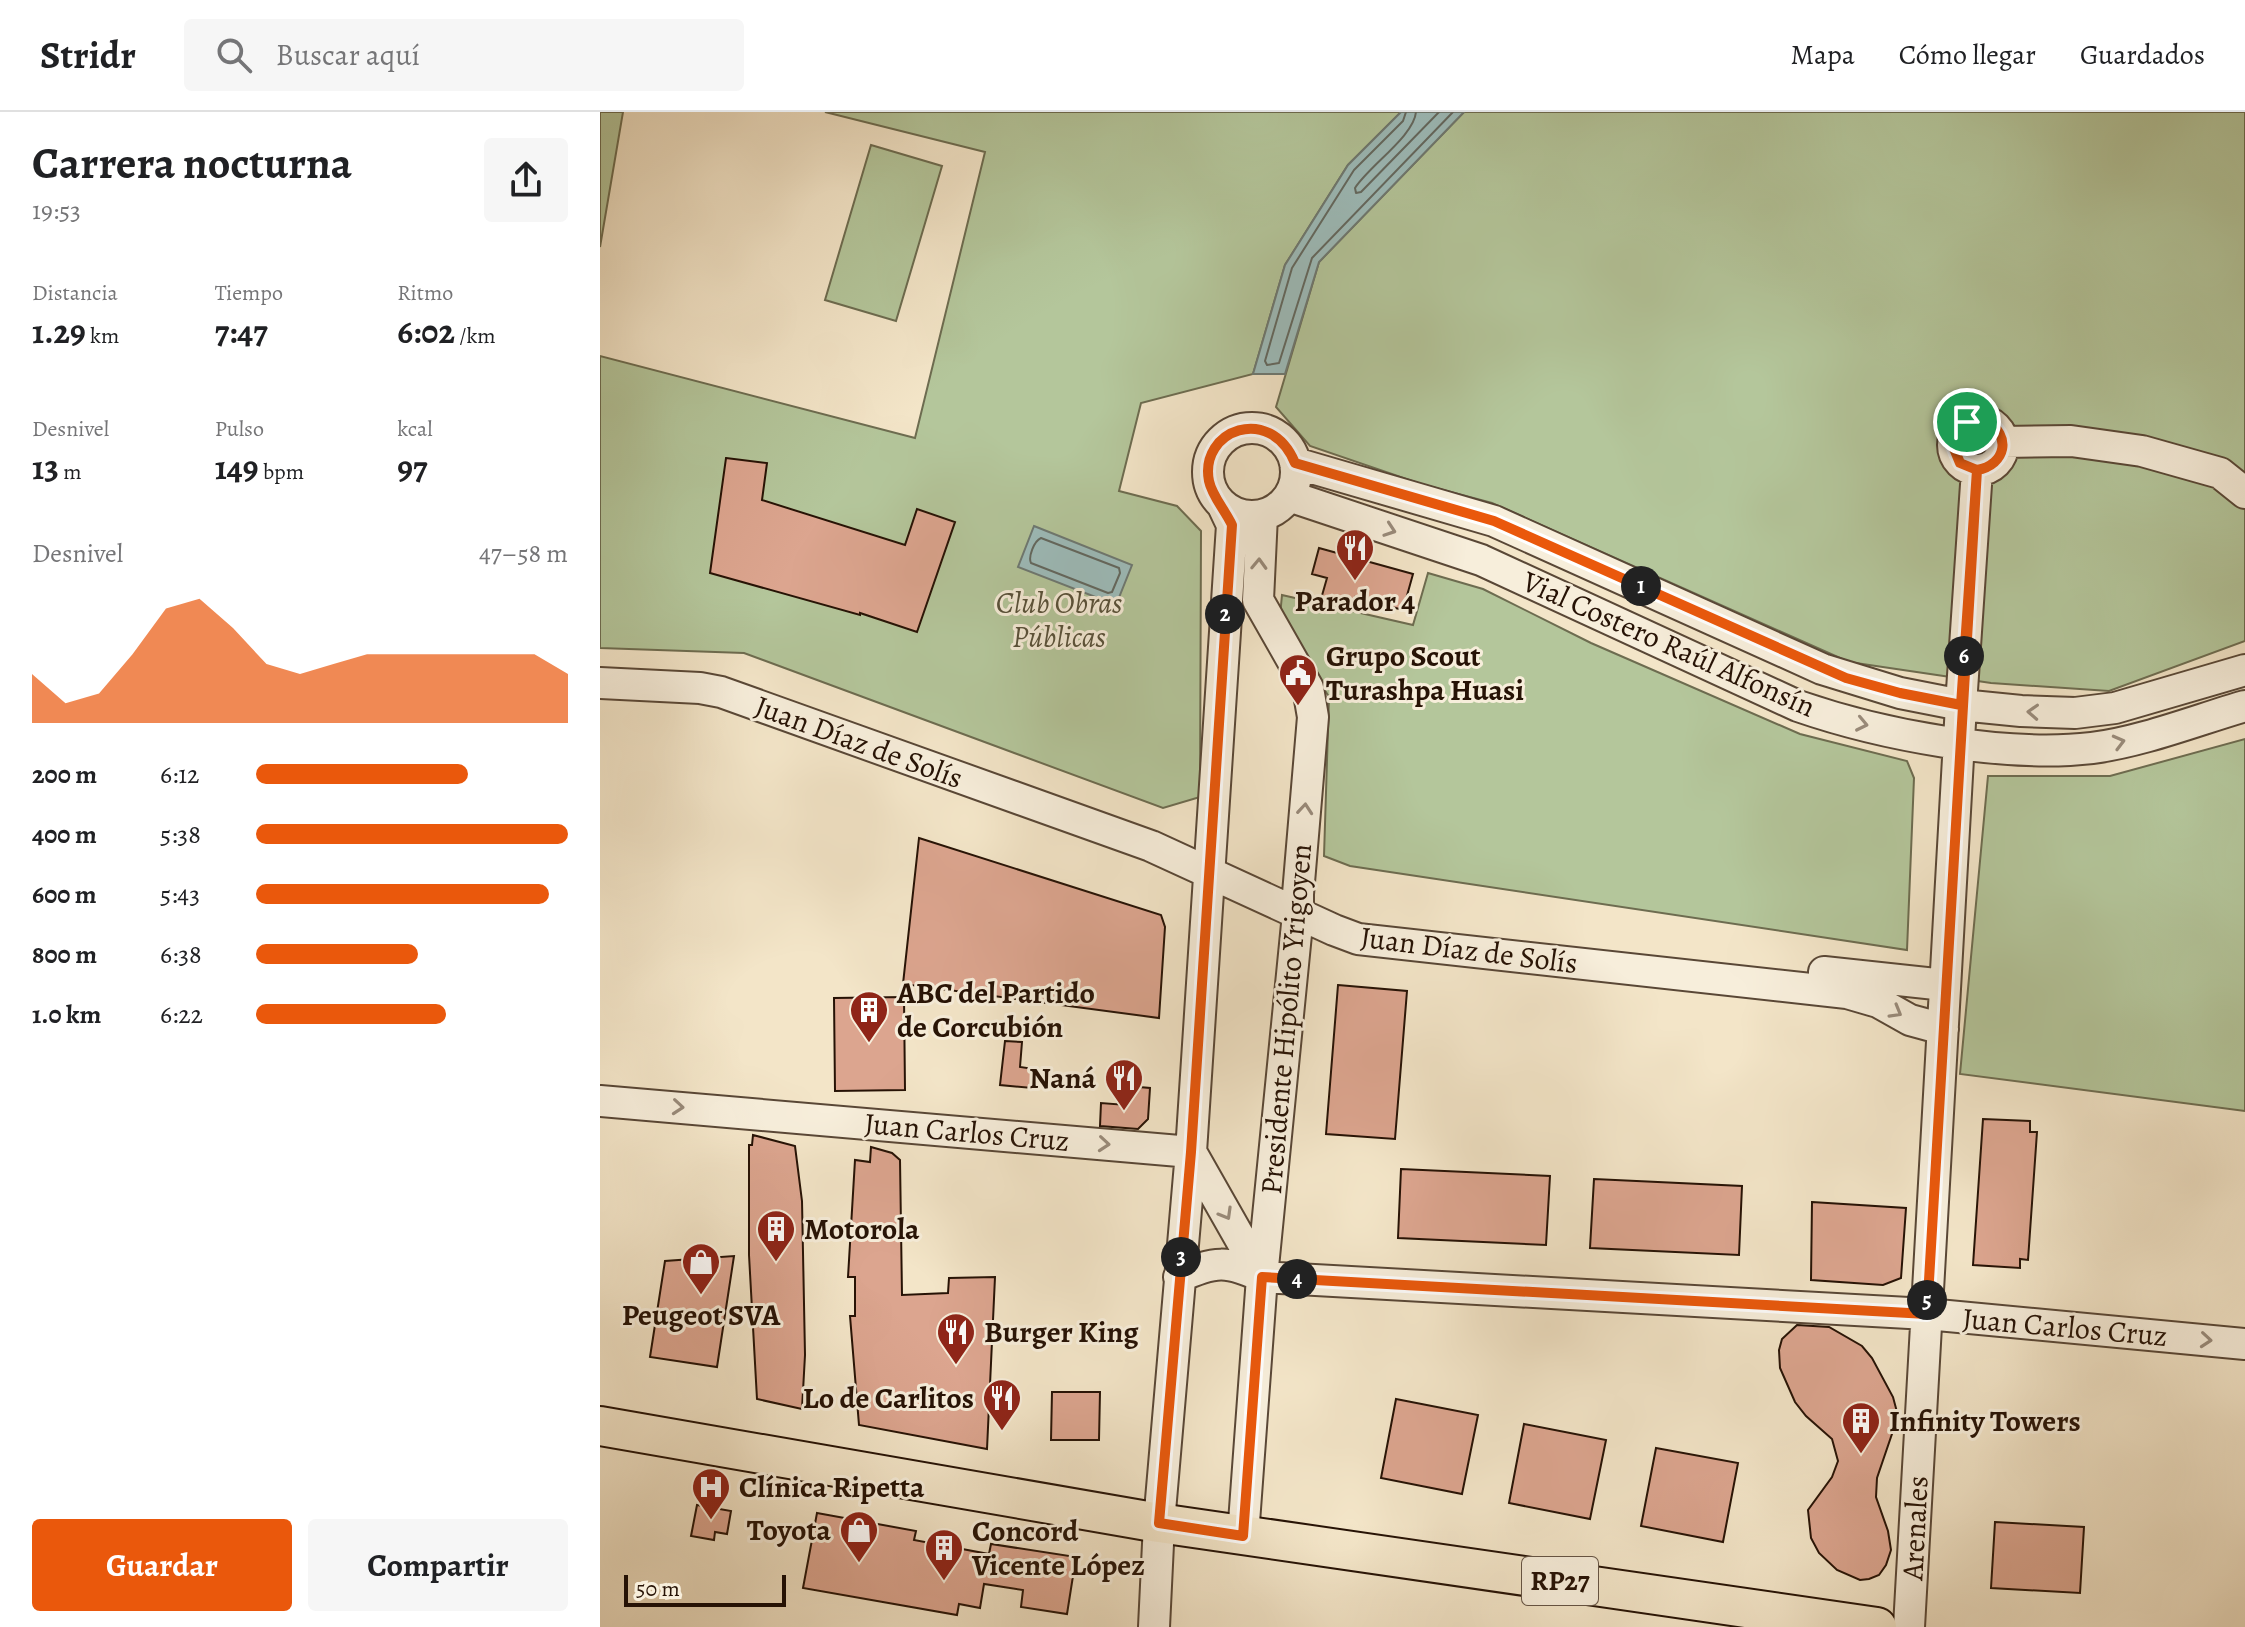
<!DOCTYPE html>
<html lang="es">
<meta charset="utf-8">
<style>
:root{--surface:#fff;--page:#f6f6f6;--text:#202124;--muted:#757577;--line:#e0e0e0;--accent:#ea580c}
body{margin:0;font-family:Alegreya,serif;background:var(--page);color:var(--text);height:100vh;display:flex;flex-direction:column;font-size:30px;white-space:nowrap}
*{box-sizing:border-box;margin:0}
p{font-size:26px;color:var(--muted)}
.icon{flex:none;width:44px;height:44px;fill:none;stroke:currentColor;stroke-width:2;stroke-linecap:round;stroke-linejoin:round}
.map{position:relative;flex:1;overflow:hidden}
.side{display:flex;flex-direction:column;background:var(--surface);width:600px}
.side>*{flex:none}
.scale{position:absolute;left:24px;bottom:20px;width:162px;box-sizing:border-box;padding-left:8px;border:4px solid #261205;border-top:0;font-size:22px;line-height:28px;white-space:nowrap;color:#261205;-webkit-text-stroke:6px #f7eedb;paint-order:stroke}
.pin{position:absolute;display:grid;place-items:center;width:68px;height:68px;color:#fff;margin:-34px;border:4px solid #fff;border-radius:50%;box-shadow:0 2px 8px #0007}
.km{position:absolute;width:40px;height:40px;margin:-20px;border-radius:50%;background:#222;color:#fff;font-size:22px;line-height:40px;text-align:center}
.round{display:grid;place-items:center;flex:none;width:84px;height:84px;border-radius:8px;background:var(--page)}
.head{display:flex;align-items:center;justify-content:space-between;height:136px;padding:0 32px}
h1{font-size:44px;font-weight:700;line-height:60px}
.figures{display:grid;grid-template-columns:repeat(3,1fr);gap:12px;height:136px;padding:8px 32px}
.figures div{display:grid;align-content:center}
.figures b{font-size:34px;font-weight:700}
.figures small{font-size:22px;font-weight:400}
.figures p{font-size:22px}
.chart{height:224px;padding:16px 32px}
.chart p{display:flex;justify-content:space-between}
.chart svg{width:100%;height:144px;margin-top:8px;fill:var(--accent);opacity:.7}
.button{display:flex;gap:16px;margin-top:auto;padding:16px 32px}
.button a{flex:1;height:92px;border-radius:8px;background:var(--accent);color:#fff;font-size:32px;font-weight:700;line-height:92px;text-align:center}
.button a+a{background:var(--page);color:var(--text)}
ul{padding:0 32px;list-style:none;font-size:26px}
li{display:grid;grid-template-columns:128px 96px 1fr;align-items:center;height:60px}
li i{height:20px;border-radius:10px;background:var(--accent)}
header{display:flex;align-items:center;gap:48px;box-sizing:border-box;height:112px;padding:0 40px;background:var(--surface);border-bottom:2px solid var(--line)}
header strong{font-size:38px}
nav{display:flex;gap:44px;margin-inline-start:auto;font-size:28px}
.search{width:560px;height:72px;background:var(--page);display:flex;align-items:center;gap:20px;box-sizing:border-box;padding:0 28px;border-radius:8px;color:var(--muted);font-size:30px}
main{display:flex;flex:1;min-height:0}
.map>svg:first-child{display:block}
.green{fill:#b4c69b;stroke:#6d6c50;stroke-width:2}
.water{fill:#9dbdbc;stroke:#6d7973;stroke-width:2}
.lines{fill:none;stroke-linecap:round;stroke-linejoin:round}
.shore{stroke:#626860;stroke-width:2}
.building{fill:#dca58f;stroke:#261205;stroke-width:2}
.minor-casing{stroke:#594736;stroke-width:34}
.major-casing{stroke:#261205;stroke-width:42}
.minor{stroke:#f7eedb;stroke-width:30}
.major{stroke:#f3e5c8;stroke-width:38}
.oneway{stroke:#998b7b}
.route-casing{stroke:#fff;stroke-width:16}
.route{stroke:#ea580c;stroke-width:10}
.labels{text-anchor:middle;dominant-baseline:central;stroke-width:6;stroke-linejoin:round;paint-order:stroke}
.shield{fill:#f7eedb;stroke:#655445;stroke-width:2}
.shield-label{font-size:28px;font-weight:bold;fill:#261205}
.poi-label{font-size:30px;font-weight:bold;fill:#261205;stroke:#f7eedb;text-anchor:start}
.park-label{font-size:30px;font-style:italic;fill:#58513a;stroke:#f7eedb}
.street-label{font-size:30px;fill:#261205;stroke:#f7eedb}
</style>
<header>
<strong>Stridr</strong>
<div class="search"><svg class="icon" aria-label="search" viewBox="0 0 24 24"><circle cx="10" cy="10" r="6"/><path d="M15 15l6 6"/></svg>Buscar aquí</div>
<nav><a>Mapa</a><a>Cómo llegar</a><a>Guardados</a></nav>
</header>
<main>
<section class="side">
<div class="head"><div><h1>Carrera nocturna</h1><p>19:53</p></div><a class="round"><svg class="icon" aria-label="share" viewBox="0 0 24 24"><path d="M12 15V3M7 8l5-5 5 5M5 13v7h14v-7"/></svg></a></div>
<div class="figures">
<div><p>Distancia</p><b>1.29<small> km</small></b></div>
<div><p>Tiempo</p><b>7:47</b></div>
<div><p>Ritmo</p><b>6:02<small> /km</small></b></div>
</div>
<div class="figures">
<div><p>Desnivel</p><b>13<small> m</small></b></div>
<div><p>Pulso</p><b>149<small> bpm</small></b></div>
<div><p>kcal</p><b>97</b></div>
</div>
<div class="chart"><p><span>Desnivel</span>47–58 m</p>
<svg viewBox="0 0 160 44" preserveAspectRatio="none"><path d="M0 44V29L10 38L20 35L30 23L40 9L50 6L60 15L70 26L80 29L90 26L100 23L110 23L120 23L130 23L140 23L150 23L160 29V44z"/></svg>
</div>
<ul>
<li><b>200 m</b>6:12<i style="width:68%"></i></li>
<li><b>400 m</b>5:38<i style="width:100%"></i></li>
<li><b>600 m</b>5:43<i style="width:94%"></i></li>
<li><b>800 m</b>6:38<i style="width:52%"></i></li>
<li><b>1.0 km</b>6:22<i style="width:61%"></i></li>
</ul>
<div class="button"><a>Guardar</a><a>Compartir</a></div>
</section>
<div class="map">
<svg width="1645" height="1515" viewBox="0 0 1645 1515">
<rect width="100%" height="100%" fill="#f3e5c8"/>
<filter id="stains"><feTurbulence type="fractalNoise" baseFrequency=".0025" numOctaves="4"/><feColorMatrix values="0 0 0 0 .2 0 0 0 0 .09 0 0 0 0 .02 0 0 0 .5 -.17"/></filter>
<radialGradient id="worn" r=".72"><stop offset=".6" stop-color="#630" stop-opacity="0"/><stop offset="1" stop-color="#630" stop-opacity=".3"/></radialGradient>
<path class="green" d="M0,0H23L0,135Z
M225,0H801L748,53L685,153L653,262L541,291L519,379L577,394L601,419L600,685L563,696L144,541L0,536V244L315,326L385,40Z
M864,0H1645V529L1509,579L1391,571L1249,550L892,391L821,372L710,334L676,295L719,150Z
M271,33L342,54L296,209L225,188Z
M828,461L883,477L991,531L1200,622L1307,649L1314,666L1307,838L750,754L724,744L729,585L680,504L682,483L813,513Z
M1645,627V999L1360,962L1388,664H1510Z"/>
<path class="water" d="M801,0H864L719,150L685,262H653L685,153L748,53Z
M434,414L532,453L516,493L418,455Z"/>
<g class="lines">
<path class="shore" d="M806,0L803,9L754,58L692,156L665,249L667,253L679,251L712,146L853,0
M816,0C814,24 769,54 755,76L756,81L761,80L839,0
M441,426L519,456L520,461L512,480L508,481L431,451C428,445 434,429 441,426Z"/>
</g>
<path class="building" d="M126,346L167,351L162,388L305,433L317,397L355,410L317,520L260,501V503L110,461Z
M719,436L813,462L803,498L755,485L752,496L721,487L727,466L712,462Z
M319,726L561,803L565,815L559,906L303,872Z
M738,873L807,879L795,1027L726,1022Z
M304,885L305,978L235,979L234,886Z
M405,929L422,930L420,955L434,957L432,976L400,973Z
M527,974L550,976L548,1007L538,1017L500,1014L501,991L526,993Z
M1383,1007L1430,1009V1020H1437L1428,1148L1420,1147V1156L1373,1153Z
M153,1023L195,1034L202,1089L205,1243L202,1297L157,1287L149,1143V1033H152Z
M271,1035L292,1041L300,1048L302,1183L348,1181L349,1166L395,1165L387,1337L259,1313L250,1204H255V1165H248L255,1048L270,1050Z
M801,1057L950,1064L946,1133L798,1126Z
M994,1067L1142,1074L1139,1143L990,1136Z
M1212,1090L1306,1096L1301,1166L1283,1173L1211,1168Z
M134,1144L117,1255L50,1245L65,1149Z
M1197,1213L1229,1215L1262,1234L1272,1246L1293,1285L1297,1300L1294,1316L1277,1366L1276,1385L1288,1419L1291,1438L1286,1453L1279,1463L1269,1467L1260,1468L1237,1458L1219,1441L1211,1426L1208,1398L1232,1365L1238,1349L1232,1327L1206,1304L1195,1290L1180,1256L1179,1238L1182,1227Z
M452,1280H500L499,1328H451Z
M796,1287L878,1303L862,1382L781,1366Z
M924,1312L1006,1328L990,1407L909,1391Z
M1056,1336L1138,1351L1123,1430L1041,1414Z
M97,1393L131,1399L127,1422L115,1420L114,1428L91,1424Z
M217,1401L316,1419L314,1428L389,1442L391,1432L476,1445L467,1502L421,1495L423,1478L384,1472L380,1496L359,1492L357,1503L203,1476Z
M1395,1410L1484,1415L1480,1481L1391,1476Z"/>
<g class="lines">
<g class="minor-casing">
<path id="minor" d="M1353 333a25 25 0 1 1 50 0a25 25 0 1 1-50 0Z
M608 360a44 44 0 1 1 88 0a44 44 0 1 1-88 0Z
M1403,330L1471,329L1542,339L1620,361L1645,381
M695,351L894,409L1222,557L1300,581L1361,593L1421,599L1475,601L1515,596L1645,558
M689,384L881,448L1198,594C1282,623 1404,646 1492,636C1541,630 1597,608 1645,594
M0,571L100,576L121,580L551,734L734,818L758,827L1247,881L1278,890L1310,908L1343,917
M1224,860L1345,873
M0,989L591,1040L662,1165
M579,1165C615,1149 627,1148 662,1165L1327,1202L1645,1232
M643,1424L662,1165L698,802V782L713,605L708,576L658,488L662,403
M554,1515L559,1411L591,1040L632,413L623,394
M1309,1515L1361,593L1377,358"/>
</g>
<g class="major-casing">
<path id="major" d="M0,1314L559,1411L1277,1515"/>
</g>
<use href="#minor" class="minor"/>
<use href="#major" class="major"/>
</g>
<defs><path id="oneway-chevron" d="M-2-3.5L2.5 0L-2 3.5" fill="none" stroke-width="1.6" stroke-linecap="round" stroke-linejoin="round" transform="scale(2)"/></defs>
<g class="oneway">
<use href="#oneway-chevron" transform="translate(790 418) rotate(19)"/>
<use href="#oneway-chevron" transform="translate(659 452) rotate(-88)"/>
<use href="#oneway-chevron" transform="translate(1433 600) rotate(-177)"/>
<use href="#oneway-chevron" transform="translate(1262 612) rotate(12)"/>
<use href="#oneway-chevron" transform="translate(1519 630) rotate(-15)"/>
<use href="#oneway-chevron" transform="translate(705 697) rotate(-85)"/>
<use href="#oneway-chevron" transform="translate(1296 900) rotate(30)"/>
<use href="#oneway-chevron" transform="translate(78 995) rotate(5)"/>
<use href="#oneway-chevron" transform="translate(504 1032) rotate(5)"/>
<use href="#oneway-chevron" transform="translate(626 1102) rotate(60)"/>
<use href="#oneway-chevron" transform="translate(1606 1228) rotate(5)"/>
</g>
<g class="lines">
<g class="route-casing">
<path id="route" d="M1367,310L1359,316L1353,334L1360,351L1377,358L1361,593L1300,581L1246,566L894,409L695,351C670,291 599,318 609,369C612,384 625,398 632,413L591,1040L559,1411L643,1424L662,1165L1327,1202L1377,358C1406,353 1412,323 1386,309L1367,310"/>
</g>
<use href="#route" class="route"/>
</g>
<defs>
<g id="restaurant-pin" transform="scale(2)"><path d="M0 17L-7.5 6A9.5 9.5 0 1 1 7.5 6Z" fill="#8f2418" stroke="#f7eedb"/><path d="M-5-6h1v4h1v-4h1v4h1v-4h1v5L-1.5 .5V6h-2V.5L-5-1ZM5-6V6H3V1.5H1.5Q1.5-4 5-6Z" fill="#fff"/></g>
<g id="civic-pin" transform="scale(2)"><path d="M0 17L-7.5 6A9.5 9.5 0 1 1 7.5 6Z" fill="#8f2418" stroke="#f7eedb"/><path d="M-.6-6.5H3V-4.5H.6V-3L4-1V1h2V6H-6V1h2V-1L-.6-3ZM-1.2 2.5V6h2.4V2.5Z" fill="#fff"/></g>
<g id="building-pin" transform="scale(2)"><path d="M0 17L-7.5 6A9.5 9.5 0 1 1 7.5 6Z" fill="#8f2418" stroke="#f7eedb"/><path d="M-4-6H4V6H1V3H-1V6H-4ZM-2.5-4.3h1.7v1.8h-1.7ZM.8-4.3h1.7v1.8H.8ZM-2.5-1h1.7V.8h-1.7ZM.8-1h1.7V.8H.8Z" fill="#fff"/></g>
<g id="shop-pin" transform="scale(2)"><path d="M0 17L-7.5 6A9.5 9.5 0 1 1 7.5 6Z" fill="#8f2418" stroke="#f7eedb"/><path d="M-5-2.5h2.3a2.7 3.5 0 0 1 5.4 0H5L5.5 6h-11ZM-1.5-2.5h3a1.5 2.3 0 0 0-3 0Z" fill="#fff"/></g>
<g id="hospital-pin" transform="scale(2)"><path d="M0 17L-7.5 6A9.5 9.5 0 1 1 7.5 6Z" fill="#8f2418" stroke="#f7eedb"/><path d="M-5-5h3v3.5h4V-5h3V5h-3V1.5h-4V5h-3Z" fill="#fff"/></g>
</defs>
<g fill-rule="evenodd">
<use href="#restaurant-pin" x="755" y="436"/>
<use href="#civic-pin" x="698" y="561"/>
<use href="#building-pin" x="269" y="898"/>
<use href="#restaurant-pin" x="524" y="966"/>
<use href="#building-pin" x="176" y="1117"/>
<use href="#shop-pin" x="101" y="1150"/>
<use href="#restaurant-pin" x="356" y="1220"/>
<use href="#restaurant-pin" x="402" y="1286"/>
<use href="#building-pin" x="1261" y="1309"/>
<use href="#hospital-pin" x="111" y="1375"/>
<use href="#shop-pin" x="259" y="1418"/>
<use href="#building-pin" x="344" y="1436"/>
</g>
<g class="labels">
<rect class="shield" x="922" y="1445" width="76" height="48" rx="6"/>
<g class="shield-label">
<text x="960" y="1469">RP27</text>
</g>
<g class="poi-label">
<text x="755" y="489" text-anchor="middle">Parador 4</text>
<text x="726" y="544">Grupo Scout<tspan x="726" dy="34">Turashpa Huasi</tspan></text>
<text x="297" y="881">ABC del Partido<tspan x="297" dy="34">de Corcubión</tspan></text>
<text x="496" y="966" text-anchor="end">Naná</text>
<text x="204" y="1117">Motorola</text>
<text x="101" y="1203" text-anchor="middle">Peugeot SVA</text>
<text x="384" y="1220">Burger King</text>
<text x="374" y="1286" text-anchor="end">Lo de Carlitos</text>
<text x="1289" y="1309">Infinity Towers</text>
<text x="139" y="1375">Clínica Ripetta</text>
<text x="231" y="1418" text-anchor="end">Toyota</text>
<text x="372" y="1419">Concord<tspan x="372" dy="34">Vicente López</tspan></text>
</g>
<g class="park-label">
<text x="459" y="491">Club Obras<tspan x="459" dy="34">Públicas</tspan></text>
</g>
<g class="street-label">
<text transform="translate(1069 532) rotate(24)">Vial Costero Raúl Alfonsín</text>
<text transform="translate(259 630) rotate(20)">Juan Díaz de Solís</text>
<text transform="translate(869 838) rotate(7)">Juan Díaz de Solís</text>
<text transform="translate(686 907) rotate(-85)">Presidente Hipólito Yrigoyen</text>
<text transform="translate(367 1020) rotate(5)">Juan Carlos Cruz</text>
<text transform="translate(1465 1215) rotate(5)">Juan Carlos Cruz</text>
<text transform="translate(1315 1416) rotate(-87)">Arenales</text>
</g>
</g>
<rect width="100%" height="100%" filter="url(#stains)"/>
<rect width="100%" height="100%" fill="url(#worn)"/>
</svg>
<div class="scale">50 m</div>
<div class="pin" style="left:1367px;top:310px;background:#1e9e55"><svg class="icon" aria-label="arrive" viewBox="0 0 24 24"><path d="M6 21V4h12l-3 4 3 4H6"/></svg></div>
<b class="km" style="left:1041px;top:474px">1</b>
<b class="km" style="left:625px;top:502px">2</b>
<b class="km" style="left:581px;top:1145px">3</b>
<b class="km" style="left:697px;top:1167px">4</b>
<b class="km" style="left:1327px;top:1188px">5</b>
<b class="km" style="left:1364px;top:544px">6</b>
</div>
</main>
